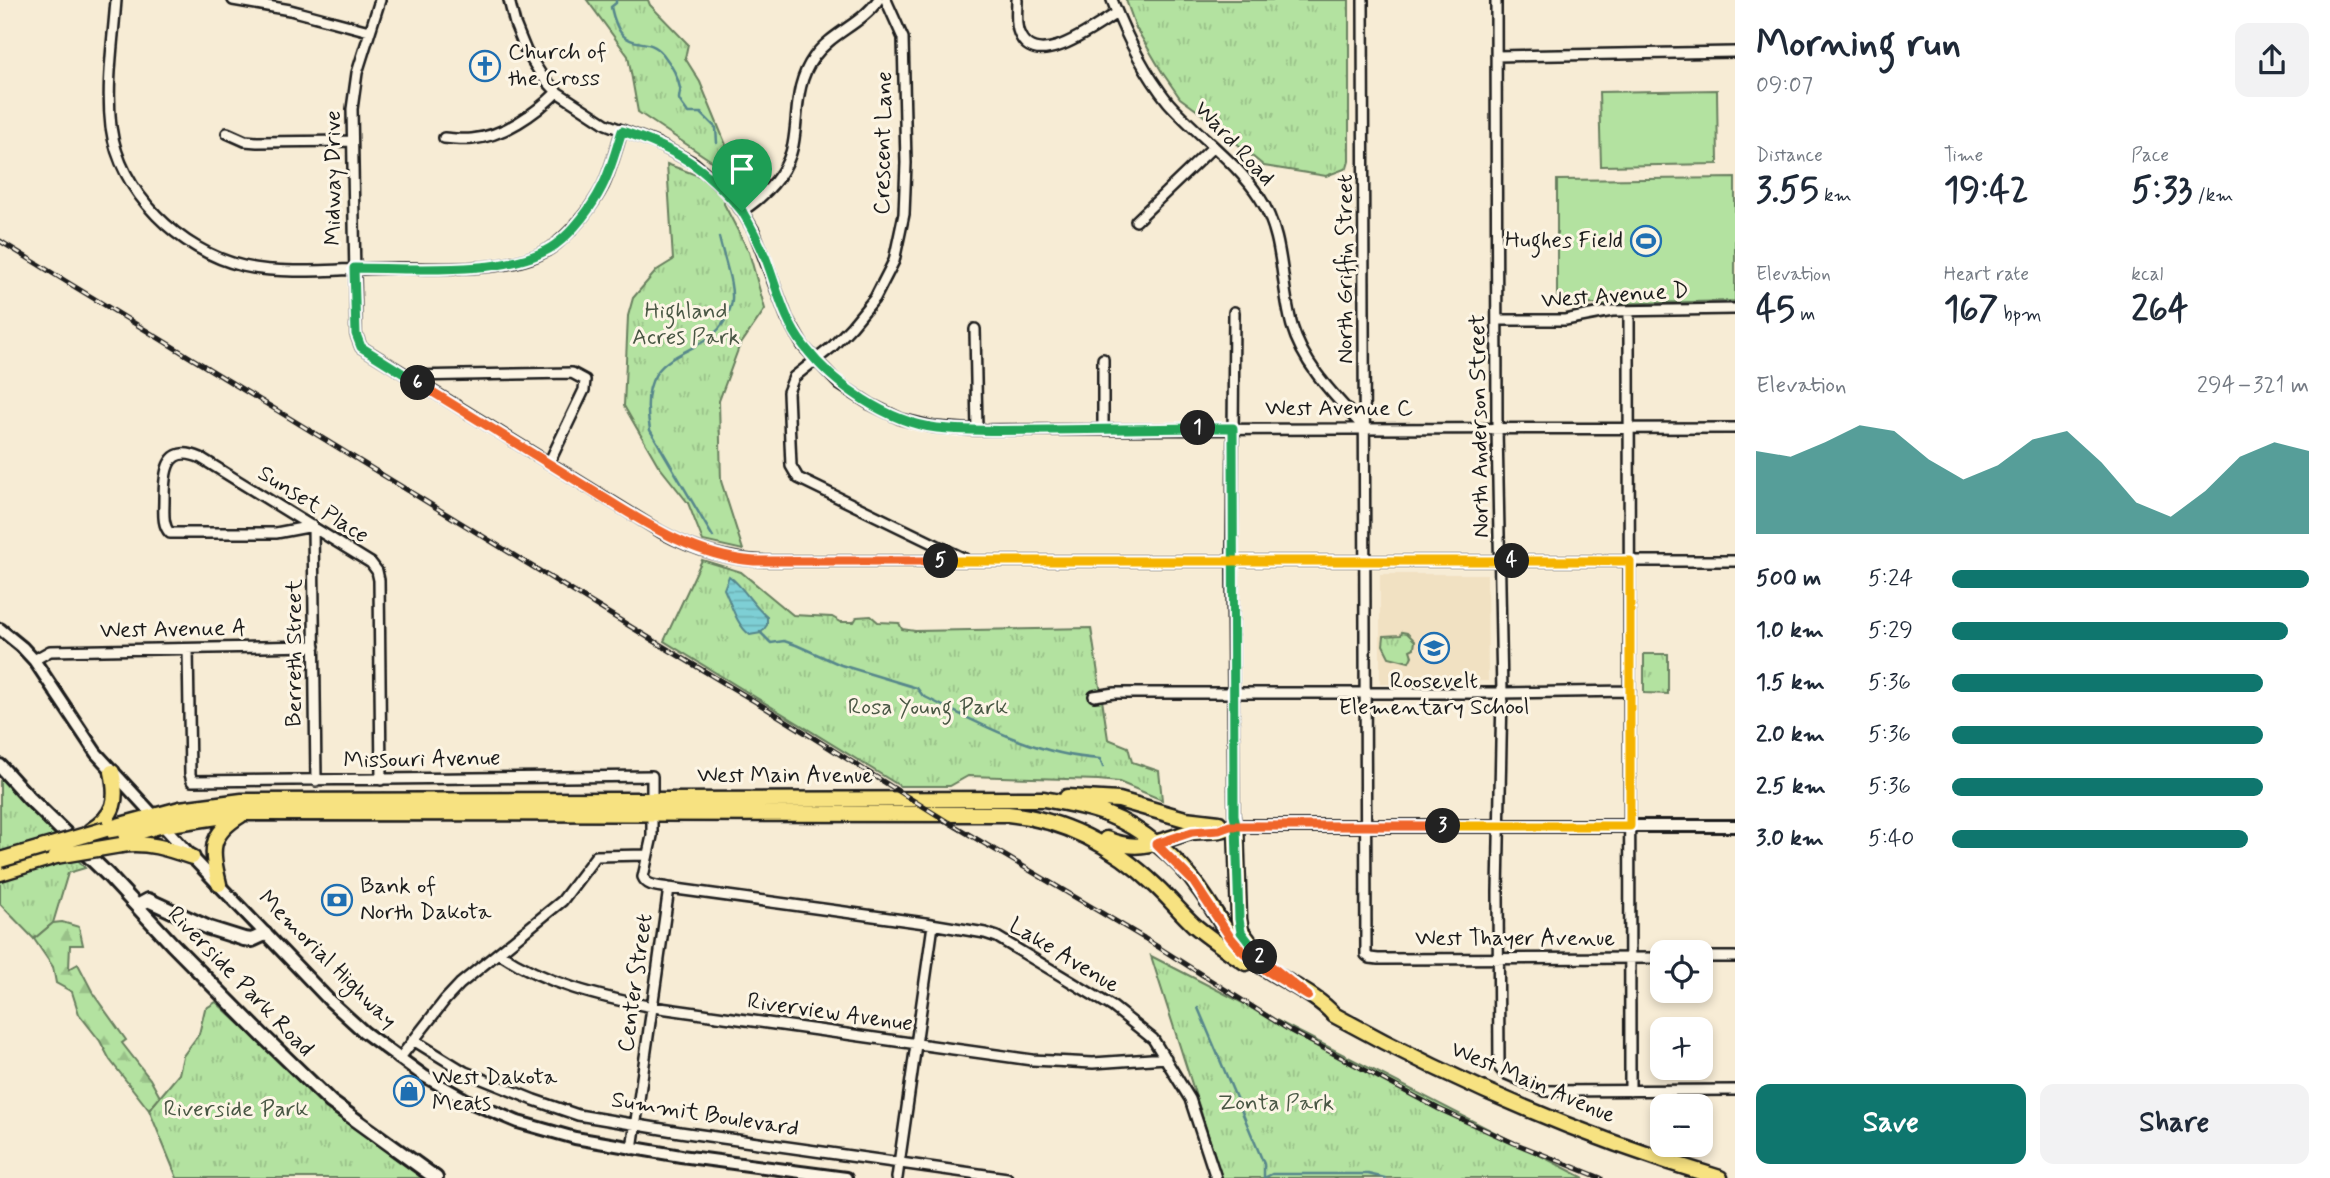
<!DOCTYPE html>
<meta charset="utf-8">
<style>
:root{--surface:#fff;--page:#f2f2f3;--text:#1f2937;--muted:#747a83;--accent:#0f766e}
body{margin:0;font-family:Mynerve,sans-serif;background:var(--page);color:var(--text);height:100vh;display:flex;flex-direction:column;font-size:26px;white-space:nowrap}
*{box-sizing:border-box;margin:0}
p{font-size:23px;color:var(--muted)}
.icon{flex:none;width:38px;height:38px;fill:none;stroke:currentColor;stroke-width:2;stroke-linecap:round;stroke-linejoin:round}
.map{position:relative;flex:1;overflow:hidden}
.details{display:flex;flex-direction:column;background:var(--surface);width:595px}
.details>*{flex:none}
.buttons{position:absolute;left:1650px;top:940px;display:grid;gap:14px}
.buttons a{display:grid;place-items:center;width:63px;height:63px;border-radius:14px;background:var(--surface);box-shadow:0 4px 10px #0003;font-size:35px}
.pin{position:absolute;display:grid;place-items:center;width:60px;height:60px;color:#fff;margin:-72px -30px;border-radius:50% 50% 50% 0;rotate:-45deg;box-shadow:0 0 7px #0007}
.pin .icon{rotate:45deg}
.km{position:absolute;width:35px;height:35px;margin:-18px;border-radius:50%;background:#222;color:#fff;font-size:19px;line-height:35px;text-align:center}
.round{display:grid;place-items:center;flex:none;width:74px;height:74px;border-radius:14px;background:var(--page)}
.headline{display:flex;align-items:center;justify-content:space-between;height:119px;padding:0 21px}
h1{font-size:38px;font-weight:700;line-height:52px}
.stats{display:grid;grid-template-columns:repeat(3,1fr);gap:10px;height:119px;padding:7px 21px}
.stats div{display:grid;align-content:center}
.stats b{font-size:35px;font-weight:700}
.stats small{font-size:19px;font-weight:400}
.stats p{font-size:19px}
.chart{height:196px;padding:14px 21px}
.chart p{display:flex;justify-content:space-between}
.chart svg{width:100%;height:126px;margin-top:7px;fill:var(--accent);opacity:.7}
.primary-button{display:flex;gap:14px;margin-top:auto;padding:14px 21px}
.primary-button a{flex:1;height:80px;border-radius:14px;background:var(--accent);color:#fff;font-size:28px;font-weight:700;line-height:80px;text-align:center}
.primary-button a+a{background:var(--page);color:var(--text)}
ul{padding:0 21px;list-style:none;font-size:23px}
li{display:grid;grid-template-columns:112px 84px 1fr;align-items:center;height:52px}
li i{height:18px;border-radius:9px;background:var(--accent)}
main{display:flex;flex:1;min-height:0}
.map>svg:first-child{display:block}
.built{fill:#f1e1c2}
.grass{fill:url(#grass-tufts);stroke:#687f5e;stroke-width:2}
.forest{fill:url(#forest-firs);stroke:#687f5e;stroke-width:2}
.garden{fill:#b3e2a0;stroke:#687f5e;stroke-width:2}
.water{fill:url(#water-rules);stroke:#57878b;stroke-width:2}
.lines{fill:none;stroke-linecap:round;stroke-linejoin:round}
.stream{stroke:#57878b;stroke-width:2.5}
.minor-casing{stroke:#1c1c1c;stroke-width:14}
.tertiary-casing{stroke:#1c1c1c;stroke-width:16}
.secondary-casing{stroke:#1c1c1c;stroke-width:18}
.primary-casing{stroke:#1c1c1c;stroke-width:19}
.minor{stroke:#fcf5e5;stroke-width:9}
.tertiary{stroke:#fcf5e5;stroke-width:10}
.secondary{stroke:#fcf5e5;stroke-width:12}
.primary{stroke:#f7e281;stroke-width:14}
.rail-casing{stroke:#1c1c1c;stroke-width:5}
.rail{stroke:#fcf5e5;stroke-width:2.5;stroke-dasharray:8;stroke-linecap:butt}
.primary-bridge-casing{stroke:#1c1c1c;stroke-width:19;stroke-linecap:butt}
.primary-bridge{stroke:#f7e281;stroke-width:14}
.split-1-casing{stroke:#fff;stroke-width:14}
.split-2-casing{stroke:#fff;stroke-width:14}
.split-3-casing{stroke:#fff;stroke-width:14}
.split-4-casing{stroke:#fff;stroke-width:14}
.split-5-casing{stroke:#fff;stroke-width:14}
.split-6-casing{stroke:#fff;stroke-width:14}
.split-7-casing{stroke:#fff;stroke-width:14}
.split-1{stroke:#22a559;stroke-width:9}
.split-2{stroke:#22a559;stroke-width:9}
.split-3{stroke:#f0652b;stroke-width:9}
.split-4{stroke:#f5b400;stroke-width:9}
.split-5{stroke:#f5b400;stroke-width:9}
.split-6{stroke:#f0652b;stroke-width:9}
.split-7{stroke:#22a559;stroke-width:9}
.labels{text-anchor:middle;dominant-baseline:central;stroke-width:6;stroke-linejoin:round;paint-order:stroke}
.poi-label{font-size:23px;fill:#1c1c1c;stroke:#fcf5e5;text-anchor:start}
.street-label{font-size:23px;fill:#1c1c1c;stroke:#fcf5e5}
.park-label{font-size:23px;fill:#495744;stroke:#fcf5e5}
</style>
<main>
<div class="map">
<svg width="1735" height="1178" viewBox="0 0 1735 1178">
<defs>
<pattern id="grass-tufts" width="24" height="20" patternUnits="userSpaceOnUse" patternTransform="scale(1.75)"><rect width="24" height="20" fill="#b3e2a0"/><path d="M3 7l-1-3M5 7V3M7 7l1-3M15 17l-1-3M17 17v-4M19 17l1-3" fill="none" stroke="#99c189"/></pattern>
<pattern id="forest-firs" width="22" height="20" patternUnits="userSpaceOnUse" patternTransform="scale(1.75)"><rect width="22" height="20" fill="#b3e2a0"/><path d="M5 1l3.5 6h-7zM16 11l3.5 6h-7z" fill="#99c189"/></pattern>
<pattern id="water-rules" width="6" height="5" patternUnits="userSpaceOnUse" patternTransform="scale(1.75)"><rect width="6" height="5" fill="#7ecfd5"/><path d="M0 2.5h6" fill="none" stroke="#6cb1b6"/></pattern>
</defs>
<rect width="100%" height="100%" fill="#f7ecd5"/>
<filter id="ink" filterUnits="userSpaceOnUse"><feTurbulence type="fractalNoise" baseFrequency=".0143" numOctaves="2"/><feDisplacementMap in="SourceGraphic" scale="14" xChannelSelector="R" yChannelSelector="G"/><feConvolveMatrix kernelMatrix="1 2 1 2 8 2 1 2 1" color-interpolation-filters="sRGB"/></filter>
<g filter="url(#ink)">
<path class="built" d="M1380,574H1487L1488,681H1429L1424,686L1420,684H1380Z"/>
<path class="grass" d="M587,0H648L650,5L688,44L685,58L700,82L726,145L724,204L749,252L765,309L739,347L719,401L721,481L743,550L703,541L688,503L658,465L624,406L628,316L633,298L657,270L673,260L667,164L699,176L714,187L716,164L638,112L628,56Z
M1126,0H1349V161L1347,168L1326,176L1264,166L1199,112L1180,98L1162,72L1136,28Z
M702,560L741,572L793,615L832,617L841,622H854L857,617L871,616L878,622L899,623L902,629L915,631L1091,628L1108,739L1128,747L1132,762L1159,771L1162,800L1119,782L1098,780L968,776L950,786H900L664,641Z
M1402,632L1407,633L1415,641L1414,648L1410,650L1412,656L1409,662L1389,657L1383,645L1384,636L1401,635Z
M1644,654H1668V694L1644,693Z
M2,779L49,827L85,868L68,873L53,923L34,939L0,904V781Z
M1151,956L1584,1178H1222Z
M216,1002L345,1122L422,1178H177L149,1110L179,1074L183,1056L199,1034L205,1009Z"/>
<path class="forest" d="M62,922L79,927L83,945H70L69,969L78,964L94,995L126,1040L122,1043L150,1079L160,1097L149,1110L110,1060L100,1041L79,1014L72,992L56,983L53,967L34,939L53,923Z"/>
<path class="garden" d="M1717,90L1718,164L1601,166L1599,92Z
M1735,178V301L1557,305V180Z"/>
<path class="water" d="M729,576C744,587 752,605 767,617V625L761,633L750,635C736,625 731,603 724,589Z"/>
<g class="lines">
<path class="stream" d="M616,0V3L611,7C622,59 644,31 663,54C670,63 678,77 680,88C681,91 679,95 679,99C680,103 686,109 688,113H701L716,128L717,143
M713,537L650,430C633,334 714,368 731,306C736,289 723,256 719,237
M760,632L771,643L784,641L796,645L841,665L917,688L923,696C980,724 1036,755 1100,759L1103,767
M1198,1008L1264,1164V1178
M1264,1178L1272,1174H1368L1385,1178"/>
<g class="minor-casing">
<path id="minor" d="M116,0C113,42 106,85 111,127C120,193 180,251 243,266C286,276 350,268 396,268C441,268 520,274 556,244C574,229 592,207 603,186C611,169 616,149 622,131
M233,0L290,10L369,31
M380,0L357,73L352,109L356,334L361,347L661,532C694,550 728,560 766,561H1735
M509,0L515,24L526,51L542,76L557,92L606,124L656,143L694,163L724,189L742,211L754,231L787,318L803,346L839,384L870,404L901,419L934,427L977,430L1735,428
M886,0L903,38L906,163L904,214L894,261L875,298L852,326L832,347L794,377L788,392L791,466L798,478L967,560
M1017,0C1017,10 1015,24 1019,33C1035,74 1095,26 1117,13
M1112,0C1126,36 1144,72 1168,102C1197,135 1236,161 1260,198C1285,237 1280,283 1292,326C1304,367 1337,398 1365,429
M1363,0L1366,955L1370,958L1378,959L1662,958
M1496,0L1497,428L1502,693L1498,892L1499,1067L1504,1073L1545,1091L1735,1090
M1496,56L1735,52
M227,133L245,141L257,142L351,141
M444,138C453,139 463,140 472,139C504,136 535,114 557,92
M742,211C766,195 787,174 793,145C799,113 794,85 814,57C831,33 862,24 878,0
M1136,221L1213,147
M1629,311L1630,1091
M1234,312L1232,561L1234,815L1236,826
M1497,320H1565L1612,311L1735,309
M975,329L977,430
M408,376L572,373L585,380L584,390L549,463
M1103,429V359
M188,649L190,774L192,781L652,776V836L643,877C647,887 659,886 669,888L925,923L985,933L997,937L1113,1007L1153,1039L1190,1099L1216,1178
M34,660L50,651L315,646
M1094,696L1115,693H1502L1630,691
M316,781L313,526L276,533H170C162,525 164,512 164,500C164,475 165,442 201,458L371,563L377,571L379,580L381,780
M499,953C546,984 599,997 653,1007L1032,1060L1093,1063L1166,1058
M1701,957H1735
M413,1040L465,1072L534,1100L578,1115L680,1132L1007,1178
M399,1059L445,1000L460,984L562,901L596,856L647,855
M632,1149L669,888
M897,1178L933,925"/>
</g>
<g class="tertiary-casing">
<path id="tertiary" d="M0,629L22,647L34,660L96,753L192,857L330,1001L364,1032L424,1076L470,1102L518,1122L575,1138L681,1156L846,1178
M1236,826H1735"/>
</g>
<g class="secondary-casing">
<path id="secondary" d="M0,766L29,798L108,875L172,944L264,1037L331,1102L436,1178
M137,906L148,900L209,928L244,939L252,940L265,934"/>
</g>
<g class="primary-casing">
<path id="primary" d="M1067,797L1119,800L1185,819L1219,823
M106,829L180,809L242,801L1044,799C1064,803 1086,806 1106,814C1142,828 1178,858 1200,890C1216,912 1227,936 1247,955C1272,977 1315,992 1334,1015C1457,1083 1586,1138 1720,1178
M90,831C116,815 118,799 112,772
M1106,839C1137,853 1158,842 1187,833C1198,830 1209,832 1220,830C1226,829 1230,826 1236,826L1239,919L1241,931L1262,959
M109,840L163,825L245,813L1008,814C1066,820 1114,846 1156,886C1169,898 1181,913 1194,925C1210,939 1229,951 1246,963
M121,845C147,841 169,849 192,857
M0,873L56,856
M219,884C211,850 208,835 241,815"/>
</g>
<use href="#minor" class="minor"/>
<use href="#tertiary" class="tertiary"/>
<use href="#secondary" class="secondary"/>
<use href="#primary" class="primary"/>
<g class="rail-casing">
<path id="rail" d="M0,241L659,644L761,705L948,822L1144,938L1289,1030L1439,1109L1514,1143L1601,1178"/>
</g>
<use href="#rail" class="rail"/>
<g class="primary-bridge-casing">
<path id="primary-bridge" d="M56,856L121,845
M0,860L106,829"/>
</g>
<use href="#primary-bridge" class="primary-bridge"/>
</g>
</g>
<g class="lines" filter="url(#ink)">
<g class="split-1-casing">
<path id="split-1" d="M742,211C751,226 759,242 766,259C777,288 784,321 804,346C834,385 887,422 937,428C974,432 1012,430 1049,430C1099,429 1148,429 1198,428"/>
</g>
<g class="split-2-casing">
<path id="split-2" d="M1198,428H1233L1234,815L1236,826L1239,919L1241,932L1260,957"/>
</g>
<g class="split-3-casing">
<path id="split-3" d="M1260,957L1308,996L1262,968L1241,950L1230,937L1193,881L1156,844L1192,832L1219,830L1230,826H1443"/>
</g>
<g class="split-4-casing">
<path id="split-4" d="M1443,826H1630V561H1512"/>
</g>
<g class="split-5-casing">
<path id="split-5" d="M941,561H1512"/>
</g>
<g class="split-6-casing">
<path id="split-6" d="M418,383C471,416 524,448 577,481C632,514 687,556 754,561H941"/>
</g>
<g class="split-7-casing">
<path id="split-7" d="M418,383L361,347L356,334L354,268C407,268 511,277 555,245C573,232 592,207 602,187C611,170 616,149 622,131C678,150 704,166 742,211"/>
</g>
<use href="#split-1" class="split-1"/>
<use href="#split-2" class="split-2"/>
<use href="#split-3" class="split-3"/>
<use href="#split-4" class="split-4"/>
<use href="#split-5" class="split-5"/>
<use href="#split-6" class="split-6"/>
<use href="#split-7" class="split-7"/>
</g>
<defs>
<g id="church-ring" transform="scale(1.575)"><circle r="9.5" fill="#fcf5e5" stroke="#1f6fb2" stroke-width="1.5"/><path d="M-1.2-6h2.4v3.5h3.3v2.4h-3.3V6h-2.4V-.1h-3.3v-2.4h3.3Z" fill="#1f6fb2"/></g>
<g id="stadium-ring" transform="scale(1.575)"><circle r="9.5" fill="#fcf5e5" stroke="#1f6fb2" stroke-width="1.5"/><path d="M0-5a6.5 5 0 1 0 0 10a6.5 5 0 1 0 0-10ZM-3.5-1.8h7v3.6h-7Z" fill="#1f6fb2"/></g>
<g id="school-ring" transform="scale(1.575)"><circle r="9.5" fill="#fcf5e5" stroke="#1f6fb2" stroke-width="1.5"/><path d="M0-5L7-2L0 1L-7-2ZM-4 1L0 2.5L4 1V4Q0 6-4 4Z" fill="#1f6fb2"/></g>
<g id="bank-ring" transform="scale(1.575)"><circle r="9.5" fill="#fcf5e5" stroke="#1f6fb2" stroke-width="1.5"/><path d="M-6-4H6V4H-6ZM0-2.3a2.3 2.3 0 1 0 0 4.6a2.3 2.3 0 1 0 0-4.6Z" fill="#1f6fb2"/></g>
<g id="shop-ring" transform="scale(1.575)"><circle r="9.5" fill="#fcf5e5" stroke="#1f6fb2" stroke-width="1.5"/><path d="M-5-2.5h2.3a2.7 3.5 0 0 1 5.4 0H5L5.5 6h-11ZM-1.5-2.5h3a1.5 2.3 0 0 0-3 0Z" fill="#1f6fb2"/></g>
</defs>
<g fill-rule="evenodd">
<use href="#church-ring" x="485" y="66"/>
<use href="#stadium-ring" x="1646" y="241"/>
<use href="#school-ring" x="1434" y="648"/>
<use href="#bank-ring" x="337" y="900"/>
<use href="#shop-ring" x="409" y="1091"/>
</g>
<g class="labels">
<g class="poi-label">
<text x="508" y="53">Church of<tspan x="508" dy="26">the Cross</tspan></text>
<text x="1623" y="241" text-anchor="end">Hughes Field</text>
<text x="1434" y="682" text-anchor="middle">Roosevelt<tspan x="1434" dy="26">Elementary School</tspan></text>
<text x="360" y="887">Bank of<tspan x="360" dy="26">North Dakota</tspan></text>
<text x="432" y="1078">West Dakota<tspan x="432" dy="26">Meats</tspan></text>
</g>
<g class="street-label">
<text transform="translate(884 143) rotate(-89)">Crescent Lane</text>
<text transform="translate(1234 144) rotate(47)">Ward Road</text>
<text transform="translate(334 178) rotate(-90)">Midway Drive</text>
<text transform="translate(1346 269) rotate(-90)">North Griffin Street</text>
<text transform="translate(1615 296) rotate(-4)">West Avenue D</text>
<text x="1339" y="409">West Avenue C</text>
<text transform="translate(1480 426) rotate(-91)">North Anderson Street</text>
<text transform="translate(313 505) rotate(32)">Sunset Place</text>
<text transform="translate(173 630) rotate(-1)">West Avenue A</text>
<text transform="translate(295 653) rotate(-90)">Berreth Street</text>
<text transform="translate(422 760) rotate(-1)">Missouri Avenue</text>
<text x="785" y="776">West Main Avenue</text>
<text x="1515" y="939">West Thayer Avenue</text>
<text transform="translate(1064 956) rotate(31)">Lake Avenue</text>
<text transform="translate(327 960) rotate(45)">Memorial Highway</text>
<text transform="translate(240 982) rotate(46)">Riverside Park Road</text>
<text transform="translate(636 983) rotate(-82)">Center Street</text>
<text transform="translate(830 1013) rotate(8)">Riverview Avenue</text>
<text transform="translate(1533 1083) rotate(23)">West Main Avenue</text>
<text transform="translate(705 1115) rotate(9)">Summit Boulevard</text>
</g>
<g class="park-label">
<text x="686" y="312">Highland<tspan x="686" dy="26">Acres Park</tspan></text>
<text x="928" y="708">Rosa Young Park</text>
<text x="1276" y="1104">Zonta Park</text>
<text x="236" y="1110">Riverside Park</text>
</g>
</g>
</svg>
<div class="buttons">
<a><svg class="icon" aria-label="locate" viewBox="0 0 24 24"><circle cx="12" cy="12" r="6"/><path d="M12 2v4M12 18v4M2 12h4M18 12h4"/></svg></a>
<a>+</a>
<a>−</a>
</div>
<div class="pin" style="left:742px;top:211px;background:#1e9e55"><svg class="icon" aria-label="arrive" viewBox="0 0 24 24"><path d="M6 21V4h12l-3 4 3 4H6"/></svg></div>
<b class="km" style="left:1198px;top:428px">1</b>
<b class="km" style="left:1260px;top:957px">2</b>
<b class="km" style="left:1443px;top:826px">3</b>
<b class="km" style="left:1512px;top:561px">4</b>
<b class="km" style="left:941px;top:561px">5</b>
<b class="km" style="left:418px;top:383px">6</b>
</div>
<section class="details">
<div class="headline"><div><h1>Morning run</h1><p>09:07</p></div><a class="round"><svg class="icon" aria-label="share" viewBox="0 0 24 24"><path d="M12 15V3M7 8l5-5 5 5M5 13v7h14v-7"/></svg></a></div>
<div class="stats">
<div><p>Distance</p><b>3.55<small> km</small></b></div>
<div><p>Time</p><b>19:42</b></div>
<div><p>Pace</p><b>5:33<small> /km</small></b></div>
</div>
<div class="stats">
<div><p>Elevation</p><b>45<small> m</small></b></div>
<div><p>Heart rate</p><b>167<small> bpm</small></b></div>
<div><p>kcal</p><b>264</b></div>
</div>
<div class="chart"><p><span>Elevation</span>294–321 m</p>
<svg viewBox="0 0 160 44" preserveAspectRatio="none"><path d="M0 44V15L10 17L20 12L30 6L40 8L50 18L60 25L70 20L80 11L90 8L100 19L110 33L120 38L130 29L140 17L150 12L160 15V44z"/></svg>
</div>
<ul>
<li><b>500 m</b>5:24<i style="width:100%"></i></li>
<li><b>1.0 km</b>5:29<i style="width:94%"></i></li>
<li><b>1.5 km</b>5:36<i style="width:87%"></i></li>
<li><b>2.0 km</b>5:36<i style="width:87%"></i></li>
<li><b>2.5 km</b>5:36<i style="width:87%"></i></li>
<li><b>3.0 km</b>5:40<i style="width:83%"></i></li>
</ul>
<div class="primary-button"><a>Save</a><a>Share</a></div>
</section>
</main>
